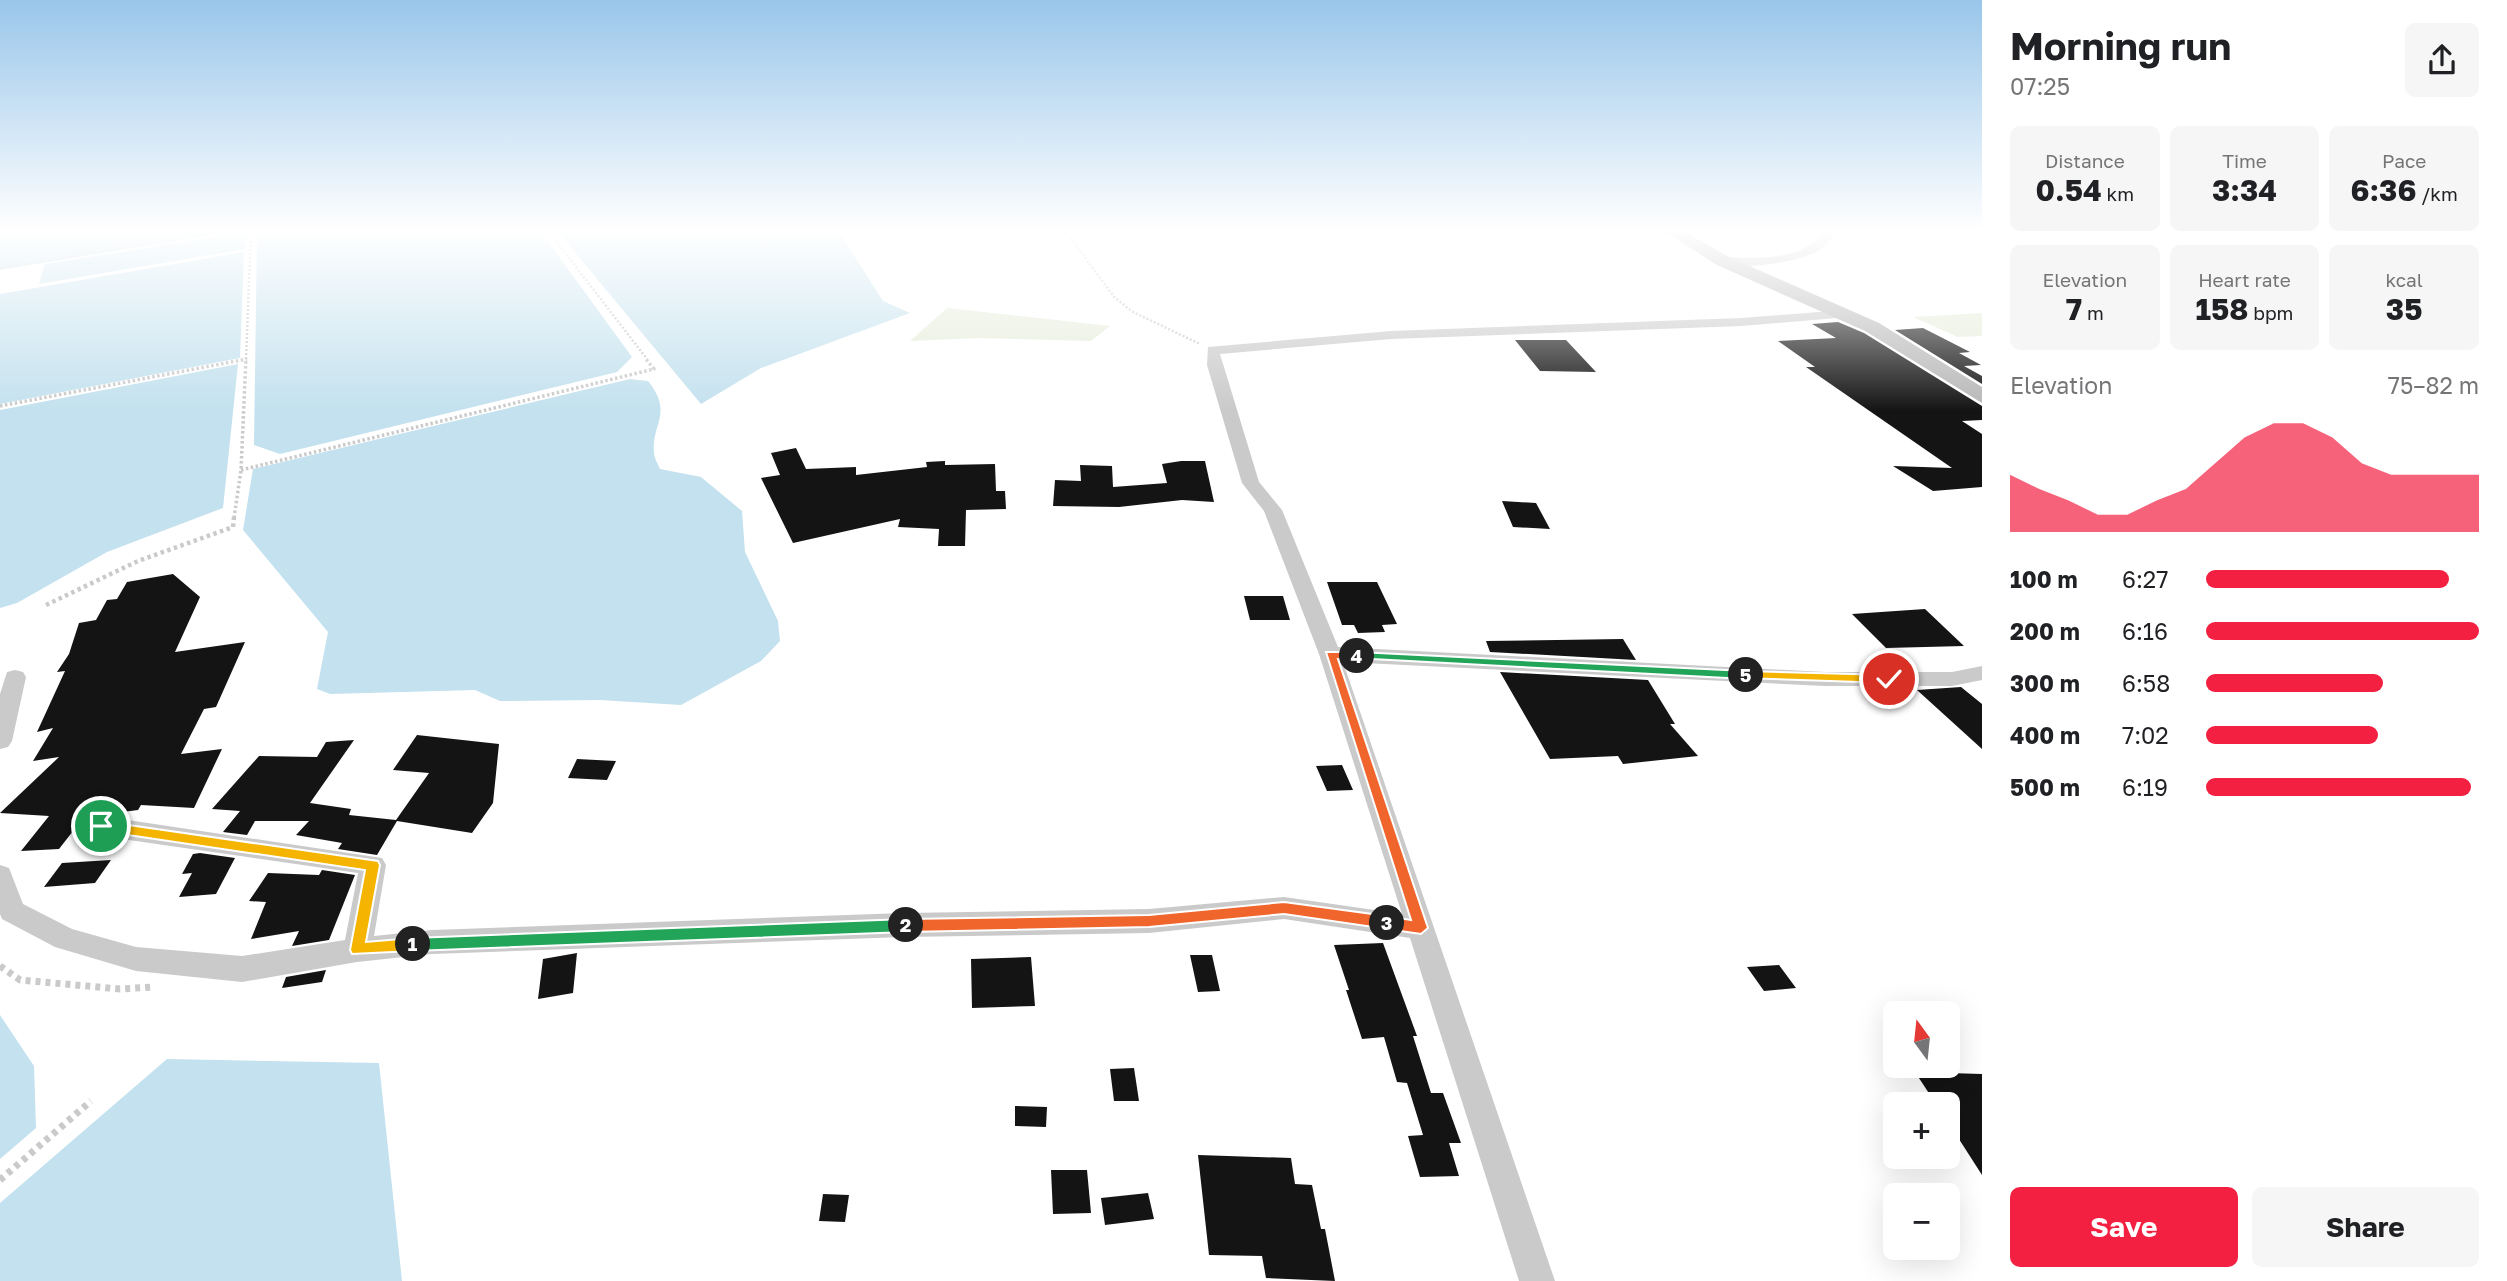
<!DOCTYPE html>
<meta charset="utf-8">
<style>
:root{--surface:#fff;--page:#f6f6f6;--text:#202124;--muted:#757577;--accent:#f32042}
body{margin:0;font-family:"Golos Text",sans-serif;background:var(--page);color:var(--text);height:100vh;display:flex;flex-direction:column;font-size:26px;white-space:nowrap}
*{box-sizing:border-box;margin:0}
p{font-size:23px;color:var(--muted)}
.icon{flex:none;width:38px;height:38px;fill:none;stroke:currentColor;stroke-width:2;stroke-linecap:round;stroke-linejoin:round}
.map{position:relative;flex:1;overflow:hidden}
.drawer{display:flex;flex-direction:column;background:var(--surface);width:525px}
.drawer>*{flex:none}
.needle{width:46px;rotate:345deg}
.buttons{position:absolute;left:1883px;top:1001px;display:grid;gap:14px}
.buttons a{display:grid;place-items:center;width:77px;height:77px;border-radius:10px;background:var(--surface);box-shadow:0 7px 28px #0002;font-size:35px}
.pin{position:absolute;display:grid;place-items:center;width:60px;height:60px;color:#fff;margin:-30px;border:4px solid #fff;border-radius:50%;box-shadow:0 2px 7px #0007}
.km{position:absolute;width:35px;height:35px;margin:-18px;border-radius:50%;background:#222;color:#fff;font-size:19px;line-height:35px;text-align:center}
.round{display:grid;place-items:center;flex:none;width:74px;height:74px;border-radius:10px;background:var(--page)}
.summary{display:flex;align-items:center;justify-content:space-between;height:119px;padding:0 28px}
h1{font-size:38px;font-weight:700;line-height:52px}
.figures{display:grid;grid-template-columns:repeat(3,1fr);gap:10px;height:119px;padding:7px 28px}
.figures div{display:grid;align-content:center;border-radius:10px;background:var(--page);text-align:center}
.figures b{font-size:30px;font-weight:700}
.figures small{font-size:19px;font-weight:400}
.figures p{font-size:19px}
.chart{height:196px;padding:14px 28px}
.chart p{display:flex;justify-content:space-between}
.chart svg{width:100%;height:126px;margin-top:7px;fill:var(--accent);opacity:.7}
.cta{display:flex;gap:14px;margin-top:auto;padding:14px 28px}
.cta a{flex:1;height:80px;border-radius:10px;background:var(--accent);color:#fff;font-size:28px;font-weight:700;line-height:80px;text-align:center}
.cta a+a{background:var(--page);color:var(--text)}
ul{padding:0 28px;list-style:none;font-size:23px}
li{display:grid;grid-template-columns:112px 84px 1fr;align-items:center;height:52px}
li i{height:18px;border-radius:9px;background:var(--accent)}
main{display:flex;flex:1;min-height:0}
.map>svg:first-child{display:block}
.green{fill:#e5ecd9}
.water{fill:#c3e1ee}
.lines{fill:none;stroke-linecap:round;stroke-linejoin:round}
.canal{fill:#c3e1ee;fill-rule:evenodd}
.building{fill:#141414}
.path-far4{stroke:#cacaca;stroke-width:2.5;stroke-dasharray:2 2;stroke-linecap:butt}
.path-far3{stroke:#cacaca;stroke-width:3.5;stroke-dasharray:2.5 2.5;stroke-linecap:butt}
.path-far2{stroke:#cacaca;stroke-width:4.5;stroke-dasharray:3.5 3.5;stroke-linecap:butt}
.path-far1{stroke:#cacaca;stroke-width:5;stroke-dasharray:4.5 4.5;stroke-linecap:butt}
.path{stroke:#cacaca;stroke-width:7;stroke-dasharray:5 5;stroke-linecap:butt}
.street{fill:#cacaca;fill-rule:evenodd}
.secondary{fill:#b7b7b7;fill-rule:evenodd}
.split-1{fill:#f5b400;stroke:#fff;stroke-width:2}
.split-2{fill:#22a559;stroke:#fff;stroke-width:2}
.split-3{fill:#f0652b;stroke:#fff;stroke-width:2}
.split-4{fill:#f0652b;stroke:#fff;stroke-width:2}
.split-5{fill:#22a559;stroke:#fff;stroke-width:2}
.split-6{fill:#f5b400;stroke:#fff;stroke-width:2}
</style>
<main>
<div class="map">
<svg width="1982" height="1281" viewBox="0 0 1982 1281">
<rect width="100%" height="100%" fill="#fff"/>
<path class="green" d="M947,308L1110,326L1091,341L978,338L910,341Z
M1982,313V336L1958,337L1913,317Z"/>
<path class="water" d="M0,232H186L0,261Z
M247,232L245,249L39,284L45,264Z
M257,232H541L632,357L617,372L280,454L254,445Z
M558,232H839L883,301L910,313L761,368L701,404Z
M244,252L240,358L0,404V294Z
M238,364L223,508L107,552L17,603L0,608V410Z
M630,379L648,381C674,413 651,425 654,452C654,458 658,464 660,469L701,477L742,511L745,552L778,621L780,641L761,661L681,705L600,700L500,701L475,690L330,694L317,689L328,632L243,530L253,469Z
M0,1015L34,1066L36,1128L0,1159Z
M167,1059L379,1063L402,1281H0V1203Z"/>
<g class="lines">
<path class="canal" d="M181,232H215L208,236L0,270V260Z"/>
</g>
<path class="building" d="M1838,322L1864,333L1982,406V420L1962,421L1982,434V487L1933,491L1893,466L1952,468L1806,367H1815L1778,341L1836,338L1812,324Z
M1923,328L1970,352L1959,353L1981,365L1964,366L1982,376V384L1895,330Z
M1515,340H1566L1596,372L1540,371Z
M796,448L806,469L856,467V475L927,467L926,462L945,461V465L995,464L996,491H1005L1006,509L966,510L965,546H938L939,529L898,527L900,519L793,543L761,478L780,475L771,453Z
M1181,461H1205L1214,502L1182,500L1119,507L1053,506L1055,480L1081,481L1080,465L1112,466L1113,487L1167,483L1162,464Z
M1502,501L1536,503L1550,529L1513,527Z
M173,574L200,597L175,652L245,642L216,707L204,709L181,754L222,749L194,808L141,805L138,810L84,817L59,849L21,851L49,816L0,813L59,757L33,761L53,728L37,732L65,671L57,672L69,654L79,623L96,620L107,600L117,599L127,582Z
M1327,582H1377L1397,624L1382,625L1385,632L1358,633L1354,625H1342Z
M1244,596H1283L1290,620H1250Z
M1925,609L1964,646L1886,648L1852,614Z
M1623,639L1636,660L1490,652L1486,641Z
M1500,672L1648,680L1675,724H1670L1698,756L1623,764L1618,756L1550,759Z
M1961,687L1982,704V749L1917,690Z
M417,735L499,744L493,803L472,833L397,821L377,855L338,849L342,843L296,835L309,821H255L247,835L223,832L240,811L212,809L259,756L317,757L326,742L354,740L310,803L351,809L349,815L396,820L429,773L393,770Z
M577,759L616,761L607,780L568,778Z
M1342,765L1353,790L1327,791L1316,766Z
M200,853L235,858L216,894L179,897L192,873L182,874L193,854Z
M111,860L95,883L44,887L62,863Z
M322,870L355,875L329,940L292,946L299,931L251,939L266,902L249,901L268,873L319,875Z
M1383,943L1417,1036H1413L1431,1093H1443L1461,1143H1449L1459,1176L1420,1177L1408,1136L1423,1135L1407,1083L1397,1082L1384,1037L1362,1039L1346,990H1349L1334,945Z
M577,953L573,993L538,999L543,959Z
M1190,955H1212L1220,991L1198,992Z
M1031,957L1035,1006L972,1008L971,959Z
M1779,965L1796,988L1764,991L1747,967Z
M326,970L322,982L282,988L286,977Z
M1134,1068L1139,1101H1114L1110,1069Z
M1915,1072L1982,1074V1175L1948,1122V1104H1936Z
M1015,1106L1047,1107L1046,1127L1015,1126Z
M1198,1155L1291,1158L1295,1184L1312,1185L1321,1229H1325L1335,1281L1266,1278L1262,1256L1209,1255Z
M1051,1170H1087L1091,1213L1053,1214Z
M1148,1193L1154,1219L1105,1225L1101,1198Z
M823,1194L849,1195L845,1222L819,1221Z"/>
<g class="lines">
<path class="path-far4" d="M549,232L647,359
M1066,232L1115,298L1133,312L1200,344
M0,268L222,232
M246,359L251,232"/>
<path class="path-far3" d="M0,406L247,359
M241,470L654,369L645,358
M234,518L241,470L246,358"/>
<path class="path-far2" d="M46,605L138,561L233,527L234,517"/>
<path class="path-far1" d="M0,966L3,968"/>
<path class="path" d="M0,966L20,980L120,989L153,987
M0,1180L91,1101"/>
<path class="street" d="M1824,232H1836C1830,240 1825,247 1816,252C1798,262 1733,273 1717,261L1723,257C1758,258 1800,262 1824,232Z
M1844,310L1849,311V317L1741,326L1391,339L1220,354L1259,482L1282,510L1338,647L1825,672H1952L1982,666V680L1952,686H1825L1343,662L1555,1281H1519L1410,938L1284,919L1149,933L904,937L432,954L357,962L242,982L136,971L55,947L2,919L0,914V865L9,868L23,904L72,929L136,947L242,956L345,940L358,873L101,836L92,833L88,826L92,819L101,816L382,858L386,865L374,936L432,930L904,913L1149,909L1284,897L1402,914L1319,654L1264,511L1242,483L1207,365L1208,347L1391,331L1741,318Z
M15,670L23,672L26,677L12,741L8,747L0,749V694L7,672Z"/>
<path class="secondary" d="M1665,232H1685L1729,257L1879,323L1982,387V403L1865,331L1717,265Z"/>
</g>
<linearGradient id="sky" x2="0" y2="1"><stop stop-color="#99c6ea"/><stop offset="0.56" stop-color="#fff"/><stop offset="1" stop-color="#fff" stop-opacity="0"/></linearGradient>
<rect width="1982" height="411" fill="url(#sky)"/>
<path class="split-1" d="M101,821L378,861L380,865L366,942L413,938L421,944L413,951L352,954L350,950L365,870L101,831L94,826Z"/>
<path class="split-2" d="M906,919L913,925L906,932L413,951L405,944L413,938Z"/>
<path class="split-3" d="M1284,902L1387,916L1394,923L1387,929L1284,914L1149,927L906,932L898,925L906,919L1149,915Z"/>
<path class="split-4" d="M1326,652H1357L1363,656L1357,660L1338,659L1428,928L1421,934L1387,929L1379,923L1387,916L1411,920Z"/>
<path class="split-5" d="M1357,652L1746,671L1752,675L1746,679L1353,658V653Z"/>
<path class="split-6" d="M1746,671L1889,675L1895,679L1889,683L1742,678L1740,675Z"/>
</svg>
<div class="buttons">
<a><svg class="needle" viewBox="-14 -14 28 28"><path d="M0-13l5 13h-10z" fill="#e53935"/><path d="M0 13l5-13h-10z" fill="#757577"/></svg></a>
<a>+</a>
<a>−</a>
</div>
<div class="pin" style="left:101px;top:826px;background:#1e9e55"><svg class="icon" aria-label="arrive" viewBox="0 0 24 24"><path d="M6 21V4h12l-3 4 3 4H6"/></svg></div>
<div class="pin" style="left:1889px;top:679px;background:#d93025"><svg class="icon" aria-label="check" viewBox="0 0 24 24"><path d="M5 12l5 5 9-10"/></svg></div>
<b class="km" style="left:413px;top:944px">1</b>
<b class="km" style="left:906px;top:925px">2</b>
<b class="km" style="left:1387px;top:923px">3</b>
<b class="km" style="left:1357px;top:656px">4</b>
<b class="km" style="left:1746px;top:675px">5</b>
</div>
<section class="drawer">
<div class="summary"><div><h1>Morning run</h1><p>07:25</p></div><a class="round"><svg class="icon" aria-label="share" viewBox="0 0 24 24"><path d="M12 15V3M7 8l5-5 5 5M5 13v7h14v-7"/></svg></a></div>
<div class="figures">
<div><p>Distance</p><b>0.54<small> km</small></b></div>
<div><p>Time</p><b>3:34</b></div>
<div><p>Pace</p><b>6:36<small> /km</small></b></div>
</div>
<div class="figures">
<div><p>Elevation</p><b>7<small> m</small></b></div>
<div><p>Heart rate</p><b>158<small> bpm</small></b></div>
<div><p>kcal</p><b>35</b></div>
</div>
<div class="chart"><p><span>Elevation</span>75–82 m</p>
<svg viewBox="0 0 160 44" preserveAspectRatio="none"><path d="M0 44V24L10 29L20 33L30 38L40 38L50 33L60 29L70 20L80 11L90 6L100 6L110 11L120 20L130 24L140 24L150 24L160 24V44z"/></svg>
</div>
<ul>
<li><b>100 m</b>6:27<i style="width:89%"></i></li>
<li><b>200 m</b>6:16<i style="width:100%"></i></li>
<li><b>300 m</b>6:58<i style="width:65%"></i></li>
<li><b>400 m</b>7:02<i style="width:63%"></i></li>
<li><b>500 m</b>6:19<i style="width:97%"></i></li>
</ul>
<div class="cta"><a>Save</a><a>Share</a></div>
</section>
</main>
